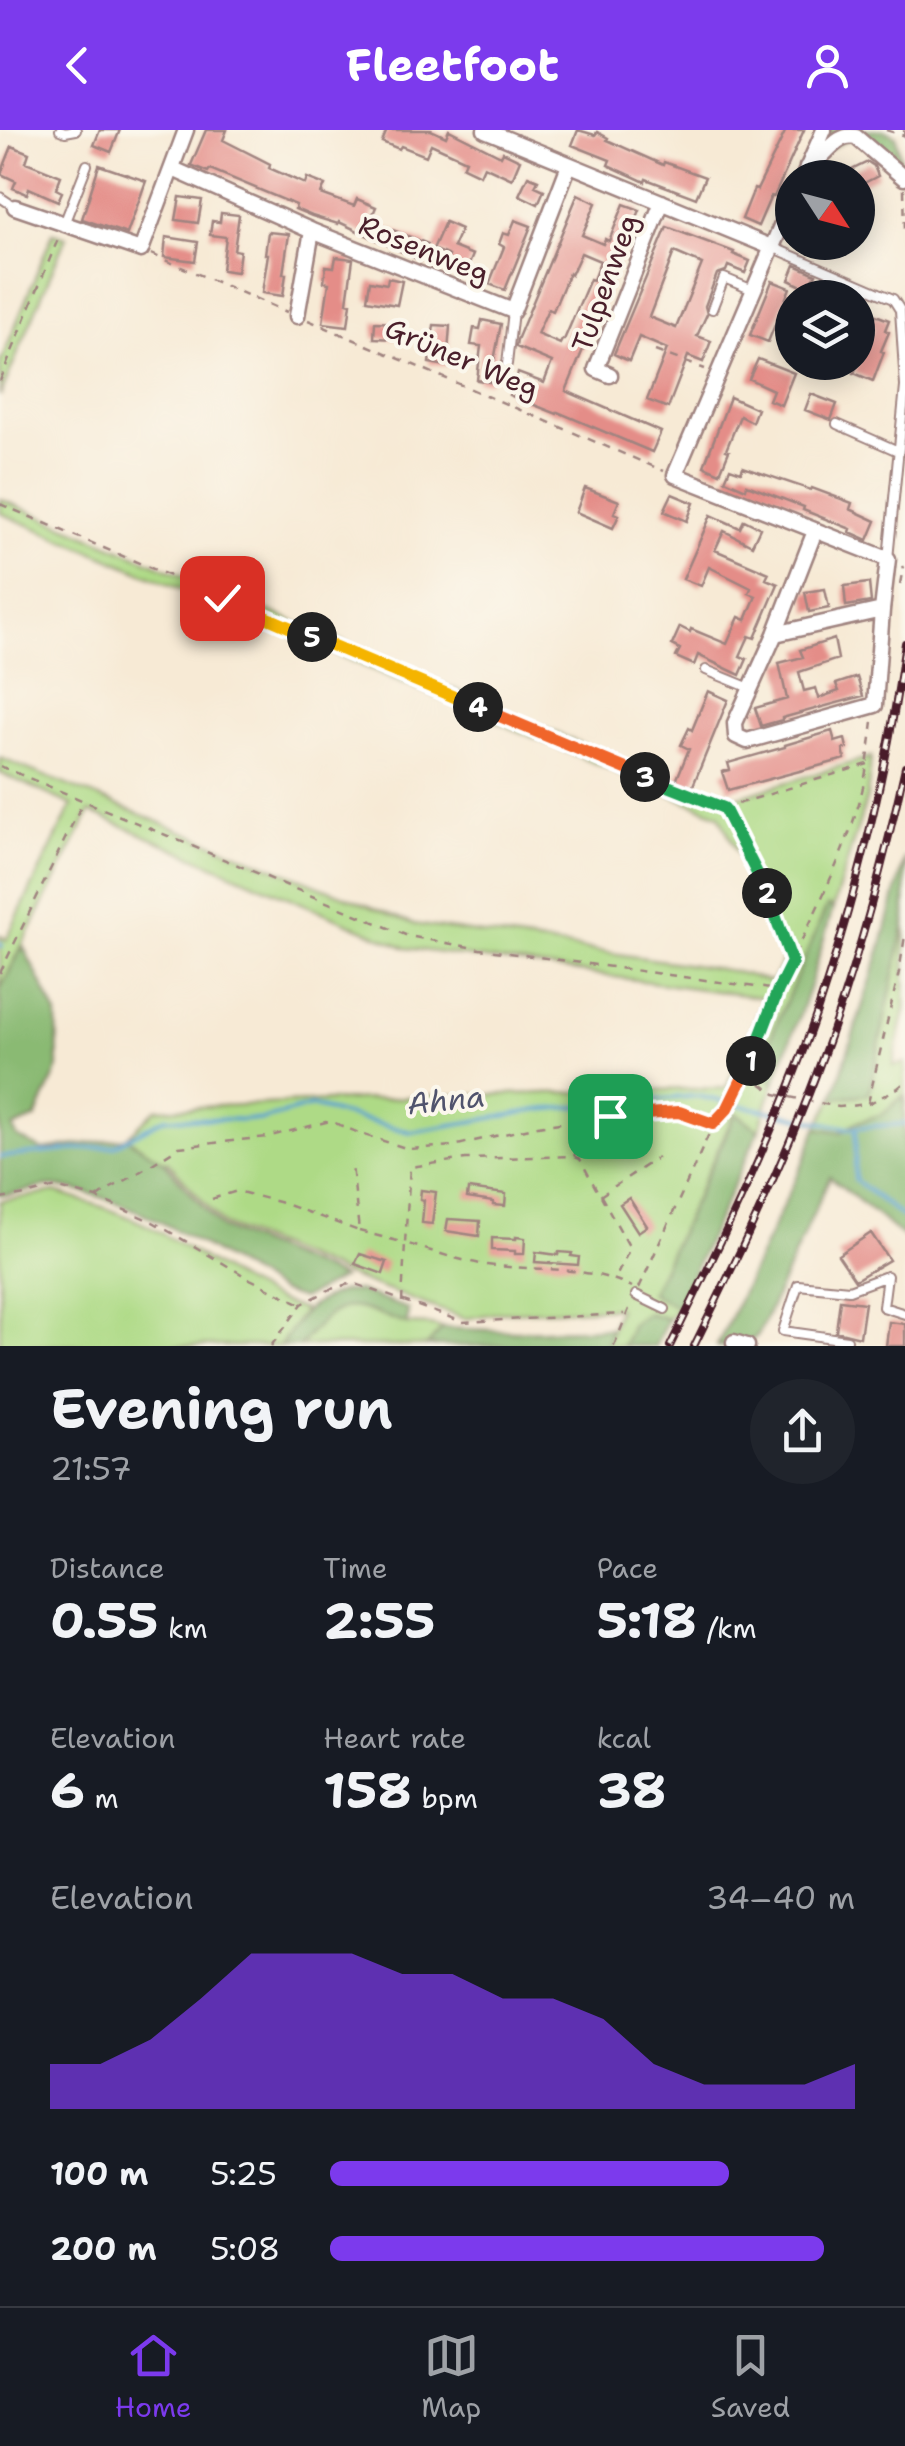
<!DOCTYPE html>
<meta charset="utf-8">
<style>
:root{--surface:#171b24;--page:#20242c;--text:#f1f3f6;--muted:#9ea1a6;--line:#363941;--accent:#7c3aed}
body{margin:0;font-family:"Shantell Sans",sans-serif;background:var(--page);color:var(--text);height:100vh;display:flex;flex-direction:column;font-size:38px;white-space:nowrap}
*{box-sizing:border-box;margin:0}
p{font-size:32px;color:var(--muted)}
.icon{flex:none;width:55px;height:55px;fill:none;stroke:currentColor;stroke-width:2;stroke-linecap:round;stroke-linejoin:round}
.map{position:relative;height:1216px;overflow:hidden}
.details{display:flex;flex-direction:column;background:var(--surface);flex:1}
.details>*{flex:none}
.needle{width:65px;rotate:126deg}
.controls{position:absolute;left:775px;top:30px;display:grid;gap:20px}
.controls a{display:grid;place-items:center;width:100px;height:100px;border-radius:50%;background:var(--surface);box-shadow:0 5px 25px #0003;font-size:50px}
.pin{position:absolute;display:grid;place-items:center;width:85px;height:85px;color:#fff;margin:-42px;border-radius:20px;box-shadow:0 5px 15px #0006}
.km{position:absolute;width:50px;height:50px;margin:-25px;border-radius:50%;background:#222;color:#fff;font-size:28px;line-height:50px;text-align:center}
.round{display:grid;place-items:center;flex:none;width:105px;height:105px;border-radius:52px;background:var(--page)}
.headline{display:flex;align-items:center;justify-content:space-between;height:170px;padding:0 50px}
h1{font-size:55px;font-weight:700;line-height:75px}
.stats{display:grid;grid-template-columns:repeat(3,1fr);gap:15px;height:170px;padding:10px 50px}
.stats div{display:grid;align-content:center}
.stats b{font-size:50px;font-weight:700}
.stats small{font-size:28px;font-weight:400}
.stats p{font-size:28px}
.chart{height:280px;padding:20px 50px}
.chart p{display:flex;justify-content:space-between}
.chart svg{width:100%;height:180px;margin-top:10px;fill:var(--accent);opacity:.7}
ul{padding:0 50px;list-style:none;font-size:32px}
li{display:grid;grid-template-columns:160px 120px 1fr;align-items:center;height:75px}
li i{height:25px;border-radius:12px;background:var(--accent)}
header{display:flex;justify-content:space-between;align-items:center;height:130px;padding:0 50px;background:var(--accent);color:#fff;font-size:45px;font-weight:700}
.tab-bar{display:flex;justify-content:space-around;align-items:center;height:140px;border-top:2px solid var(--line);background:var(--surface);font-size:28px;color:var(--muted)}
.tab-bar a{display:grid;justify-items:center;gap:5px}
.tab-bar .on{color:var(--accent)}
.map>svg:first-child{display:block}
.green{fill:#aeda86;stroke:#7c7c58;stroke-width:2.5}
.forest{fill:#8aba73;stroke:#6a6c4f;stroke-width:2.5}
.lines{fill:none;stroke-linecap:round;stroke-linejoin:round}
.stream{stroke:#59a1cf;stroke-width:4}
.building{fill:#e48d88;fill-rule:evenodd}
.service-casing{stroke:#a08480;stroke-width:12}
.minor-casing{stroke:#a08480;stroke-width:19}
.path{stroke:#a08480;stroke-width:2.5;stroke-dasharray:8 8;stroke-linecap:butt}
.service{stroke:#fff;stroke-width:8}
.minor{stroke:#fff;stroke-width:14}
.rail-casing{stroke:#4a1f2b;stroke-width:8}
.rail{stroke:#fbf7ec;stroke-width:4;stroke-dasharray:11;stroke-linecap:butt}
.path-bridge{stroke:#a08480;stroke-width:2.5;stroke-dasharray:8 8;stroke-linecap:butt}
.split-1-casing{stroke:#fff;stroke-width:20}
.split-2-casing{stroke:#fff;stroke-width:20}
.split-3-casing{stroke:#fff;stroke-width:20}
.split-4-casing{stroke:#fff;stroke-width:20}
.split-5-casing{stroke:#fff;stroke-width:20}
.split-6-casing{stroke:#fff;stroke-width:20}
.split-1{stroke:#f0652b;stroke-width:12}
.split-2{stroke:#22a559;stroke-width:12}
.split-3{stroke:#22a559;stroke-width:12}
.split-4{stroke:#f0652b;stroke-width:12}
.split-5{stroke:#f5b400;stroke-width:12}
.split-6{stroke:#f5b400;stroke-width:12}
.labels{text-anchor:middle;dominant-baseline:central;stroke-width:8;stroke-linejoin:round;paint-order:stroke}
.street-label{font-size:28px;fill:#4a1f2b;stroke:#fbf7ec}
.water-label{font-size:30px;font-style:italic;fill:#50536d;stroke:#fbf7ec}
</style>
<header><svg class="icon" aria-label="back" viewBox="0 0 24 24"><path d="M15 5l-7 7 7 7"/></svg>Fleetfoot<svg class="icon" aria-label="person" viewBox="0 0 24 24"><circle cx="12" cy="8" r="4"/><path d="M4 21q1-7 8-7t8 7"/></svg></header>
<div class="map">
<svg width="905" height="1216" viewBox="0 0 905 1216">
<rect width="100%" height="100%" fill="#fbf7ec"/>
<filter id="ink" filterUnits="userSpaceOnUse"><feTurbulence type="fractalNoise" baseFrequency=".01" numOctaves="2"/><feDisplacementMap in="SourceGraphic" scale="20" xChannelSelector="R" yChannelSelector="G"/><feConvolveMatrix kernelMatrix="1 2 1 2 8 2 1 2 1" color-interpolation-filters="sRGB"/></filter>
<filter id="wash" filterUnits="userSpaceOnUse"><feTurbulence type="fractalNoise" baseFrequency=".0048" numOctaves="4" result="noise"/><feDisplacementMap in="SourceGraphic" scale="40" xChannelSelector="R" yChannelSelector="G"/><feGaussianBlur stdDeviation="2.25" result="paint"/><feColorMatrix in="noise" values="0 0 0 0 0 0 0 0 0 0 0 0 0 0 0 0 0 1.4 0 .05"/><feComposite in="paint" operator="in"/></filter>
<g filter="url(#wash)">
<rect width="100%" height="100%" fill="#f7ead5"/>
<path class="green" d="M53,103L66,107L0,266V234Z
M0,369L374,525L602,623L724,671L871,627L867,667L833,778L828,776L758,936L774,954L759,1000L735,983L651,1163L677,1177L668,1189L647,1183L632,1194L623,1216H606L618,1178L502,1182L465,1189L359,1150L224,1095L168,1032L163,1031L126,1008L156,979L435,966L726,958L765,868L406,818L90,682L0,859V805L6,810L72,675L0,643V628L414,794L733,841L772,852L785,827L762,771L719,685L0,383Z
M905,793V879L893,936L905,933V975L903,966L883,984L855,993L842,1002L817,998L833,968L869,963Z
M55,1062C88,1072 122,1082 152,1098C198,1122 255,1167 304,1180L280,1216H0V1071Z
M355,1176L407,1194L430,1195L443,1198L427,1216H300L319,1192L338,1177Z"/>
<path class="forest" d="M829,0H883L896,6L901,34L888,29L859,4L817,25Z
M905,727V793L869,964L833,968L881,818Z
M827,776L833,778L809,859L774,954L758,937Z
M23,816L57,885L58,938L36,988L13,998L17,1007L43,1020L126,1008L163,1031L222,1098L342,1148L302,1169L281,1162C211,1121 142,1071 60,1057C41,1053 20,1066 0,1065V859Z
M904,965L905,1108L830,1047L758,1205L745,1216H717L804,1031L817,998L842,1002L855,993L883,984Z
M736,983L759,1000L677,1177L651,1163Z
M344,1161H358L408,1179L407,1194C347,1174 343,1162 300,1216H280C301,1185 306,1173 344,1161Z
M647,1183L668,1189L655,1216H623L632,1194Z
M443,1198L515,1201L611,1198L606,1216H427Z"/>
<g class="lines">
<path class="stream" d="M0,813L2,816
M856,998L855,1050L905,1089
M0,1027L114,1016L165,988L262,990L311,976L411,1002L538,980L697,966L848,998L905,994"/>
</g>
<g id="blocks">
<path class="building" d="M100,0H120L111,22L94,15Z
M206,0H227L223,10L270,34L269,38L305,54L307,48L325,55L321,64L354,76L357,69L376,77L370,91L428,114L421,131L339,92L338,94L312,86L295,79L296,75L210,39L208,42L191,35Z
M387,0H431L446,7L449,0L501,26L503,22L520,30L512,49L484,36L480,45L463,37L466,30L431,14L426,26L401,16L399,19L382,12Z
M578,0L595,5L597,2L608,8L607,10L663,35L664,32L705,47L696,68L646,49L645,52L630,45L608,35L610,30L572,15Z
M786,0H804L774,67L771,66L758,96L742,89L754,59L757,60Z
M12,16L29,23L26,32L61,46L56,59L62,62L58,71L29,58L27,64L13,58L16,51L1,44Z
M868,32L874,36L878,46L858,56V48H835Z
M99,35L146,51L127,104L82,89Z
M528,46L538,50L535,56L544,60L538,74L519,65Z
M578,64L596,73L582,105L603,114L605,109L609,111L624,74L640,80L566,261L661,302L652,322L558,282L557,284L509,265L518,243L544,253L552,232L516,217L517,210ZM581,123L600,131L593,150L590,149L564,210H562L560,214L537,204L548,179L553,181L569,143L571,145Z
M180,67L202,70L198,93L176,90Z
M221,83L239,85L234,120L240,121L237,142L222,140L226,107L210,105L212,91L220,92Z
M515,90L531,96L505,160L489,154L504,117L499,114L503,103L509,105Z
M445,92L461,99L453,117L473,125L464,146L444,138L449,126L433,119Z
M667,97L734,122L733,124L750,131L745,143L728,136L726,141L717,144L705,176L707,184L697,206L711,211L703,232L688,226L668,278L647,270L667,219L639,207L629,231L614,224ZM674,122L702,134L676,198L649,187Z
M268,102L289,104L283,144H286L283,166L262,163L268,124H265Z
M166,107L198,112L195,131L164,127Z
M336,127L353,129L347,172L351,173L348,196L323,193L329,153L324,152L326,136L334,137Z
M795,135L816,144L808,159L789,150Z
M388,148L402,151L397,175L367,170L370,151L387,154Z
M772,151L790,158L768,212L750,205Z
M873,184L889,190L885,200L889,202L881,221L884,222L873,251L854,243L874,198L869,196Z
M482,190L501,194L490,252L477,250L481,216L471,215L474,198L480,199Z
M375,192L397,193L396,209L374,208Z
M434,195L450,196L447,236L429,233Z
M758,229L794,243L781,275L769,270L773,260L749,249Z
M811,264L837,274L831,290L805,280Z
M730,267L757,279L752,292L740,286L726,320L729,321L720,343L704,336Z
M743,337L811,360L812,358L852,373L850,379L876,391L868,410L850,402L851,399L803,380L804,377L747,355L746,359L725,350L730,338L741,342Z
M585,358L619,371L614,383L619,385L613,398L576,382Z
M672,364L694,373L687,391L664,381Z
M711,385L740,398L744,390L760,398L752,415L724,401L715,420L769,443L766,449L778,454L755,508L749,506L740,526L747,529L740,545L698,525L694,535L676,527L680,519L672,515L680,497L690,502L691,499L727,514L739,487L746,490L756,466L749,463L751,458L709,437L701,456L683,449Z
M869,453L871,472L846,476L844,456Z
M825,459L829,478L809,482L805,462Z
M834,509L838,529L799,542L804,561L816,558L819,568L839,561L836,554L857,547L863,566L782,588V590L761,596L755,578L787,569L779,533L803,527L800,520Z
M708,561L728,570L692,658L676,651L689,619L681,615L689,598L692,600Z
M832,601L835,612L845,609L847,618L843,619L845,629L728,660L722,642L730,640L728,633L785,617V615Z
M468,1059L506,1064L505,1076L493,1075V1072L467,1068Z
M421,1060L436,1062L432,1094L422,1093L424,1070L420,1069Z
M629,1068L647,1096L638,1102L620,1074Z
M448,1089L480,1091L479,1106L446,1101Z
M871,1103L889,1130L855,1150L838,1125Z
M516,1107L525,1108L524,1124H515V1121L492,1120V1108L516,1109Z
M536,1122L558,1125L559,1122L572,1123L571,1126L579,1127L578,1135L535,1132Z
M360,1124L387,1132L383,1144L355,1134Z
M840,1170L865,1173L860,1207L836,1201Z
M889,1192L905,1194V1216H886Z"/>
</g>
</g>
<g filter="url(#ink)">
<use href="#blocks" fill-opacity="0" stroke="#a08480" stroke-width="2.5"/>
<g class="lines">
<g class="service-casing">
<path id="service" d="M60,0L65,2L76,0
M0,67L15,77
M64,94L87,35
M772,117L893,169L900,180L905,256
M712,179L724,148L753,160
M507,234L513,181
M837,294L898,321
M888,429L905,257
M706,540L750,558
M636,1165L665,1179
M847,1210L783,1201L798,1155L849,1160L887,1146L883,1177L905,1184"/>
</g>
<g class="minor-casing">
<path id="minor" d="M485,0L771,117
M807,37C826,29 835,2 856,7L904,48
M173,39L312,101L513,181L569,35
M803,48L824,0
M792,70L675,345L888,429L882,480L875,575L747,611L736,606L735,593L775,504L815,401
M15,77L141,120L186,0
M297,186L312,101
M610,245L596,239L662,72
M775,504L882,480
M734,1212L747,1216"/>
</g>
<path class="path" d="M886,0L905,6
M904,59L905,103
M151,124L287,182
M308,190L664,341
M655,221L705,239
M0,251L60,104
M0,374L601,629L724,678L868,634
M900,454L903,438L902,436
M0,636L408,806L480,819L778,860
M724,678L767,764L791,830
M0,843L83,672
M748,944L775,964L839,977L868,974L898,958L905,952
M868,973L899,842L905,806
M575,1027L580,1029L600,1066L658,1027
M601,1066L630,1118L616,1147
M97,1068L111,1058L130,1048L179,1017L267,1007L330,991L364,1005L409,1019L453,1016L538,996L610,986L679,982L713,994
M0,1069L26,1065L56,1057L97,1068L153,1092L250,1149L301,1174
M212,1069L237,1061L282,1073L359,1101L352,1035
M359,1101L405,1113L410,1037L466,1029L574,1026L582,1010L599,988
M639,1158L713,995C748,955 758,905 780,857C805,801 834,748 854,689C865,658 869,624 873,591
M402,1172L405,1113C432,1121 460,1131 487,1135C535,1141 588,1135 632,1157
M271,1216L302,1174L331,1159L353,1153L463,1192L624,1184
M614,1216L631,1174"/>
<use href="#service" class="service"/>
<use href="#minor" class="minor"/>
<g class="rail-casing">
<path id="rail" d="M670,1216C724,1107 777,997 817,882C857,762 888,638 905,513
M694,1216C738,1127 781,1038 816,945C854,845 882,742 905,637"/>
</g>
<use href="#rail" class="rail"/>
<path class="path-bridge" d="M904,0L905,11"/>
</g>
</g>
<g class="lines" filter="url(#ink)">
<g class="split-1-casing">
<path id="split-1" d="M610,986L679,982L713,994L728,978L751,931"/>
</g>
<g class="split-2-casing">
<path id="split-2" d="M751,931L778,860L792,832L767,763"/>
</g>
<g class="split-3-casing">
<path id="split-3" d="M645,647L724,678L767,763"/>
</g>
<g class="split-4-casing">
<path id="split-4" d="M478,577L645,647"/>
</g>
<g class="split-5-casing">
<path id="split-5" d="M312,507L478,577"/>
</g>
<g class="split-6-casing">
<path id="split-6" d="M222,468L312,507"/>
</g>
<use href="#split-1" class="split-1"/>
<use href="#split-2" class="split-2"/>
<use href="#split-3" class="split-3"/>
<use href="#split-4" class="split-4"/>
<use href="#split-5" class="split-5"/>
<use href="#split-6" class="split-6"/>
</g>
<g class="labels">
<g class="street-label">
<text transform="translate(424 119) rotate(22)">Rosenweg</text>
<text transform="translate(605 153) rotate(-70)">Tulpenweg</text>
<text transform="translate(462 228) rotate(23)">Grüner Weg</text>
</g>
<g class="water-label">
<text transform="translate(446 970) rotate(-6)">Ahna</text>
</g>
</g>
</svg>
<div class="controls">
<a><svg class="needle" viewBox="-14 -14 28 28"><path d="M0-13l5 13h-10z" fill="#e53935"/><path d="M0 13l5-13h-10z" fill="#9ea1a6"/></svg></a>
<a><svg class="icon" aria-label="layers" viewBox="0 0 24 24"><path d="M12 4l9 5-9 5-9-5zM3 14l9 5 9-5"/></svg></a>
</div>
<div class="pin" style="left:610px;top:986px;background:#1e9e55"><svg class="icon" aria-label="arrive" viewBox="0 0 24 24"><path d="M6 21V4h12l-3 4 3 4H6"/></svg></div>
<div class="pin" style="left:222px;top:468px;background:#d93025"><svg class="icon" aria-label="check" viewBox="0 0 24 24"><path d="M5 12l5 5 9-10"/></svg></div>
<b class="km" style="left:751px;top:931px">1</b>
<b class="km" style="left:767px;top:763px">2</b>
<b class="km" style="left:645px;top:647px">3</b>
<b class="km" style="left:478px;top:577px">4</b>
<b class="km" style="left:312px;top:507px">5</b>
</div>
<section class="details">
<div class="headline"><div><h1>Evening run</h1><p>21:57</p></div><a class="round"><svg class="icon" aria-label="share" viewBox="0 0 24 24"><path d="M12 15V3M7 8l5-5 5 5M5 13v7h14v-7"/></svg></a></div>
<div class="stats">
<div><p>Distance</p><b>0.55<small> km</small></b></div>
<div><p>Time</p><b>2:55</b></div>
<div><p>Pace</p><b>5:18<small> /km</small></b></div>
</div>
<div class="stats">
<div><p>Elevation</p><b>6<small> m</small></b></div>
<div><p>Heart rate</p><b>158<small> bpm</small></b></div>
<div><p>kcal</p><b>38</b></div>
</div>
<div class="chart"><p><span>Elevation</span>34–40 m</p>
<svg viewBox="0 0 160 44" preserveAspectRatio="none"><path d="M0 44V33L10 33L20 27L30 17L40 6L50 6L60 6L70 11L80 11L90 17L100 17L110 22L120 33L130 38L140 38L150 38L160 33V44z"/></svg>
</div>
<ul>
<li><b>100 m</b>5:25<i style="width:76%"></i></li>
<li><b>200 m</b>5:08<i style="width:94%"></i></li>
</ul>
</section>
<nav class="tab-bar">
<a class="on"><svg class="icon" aria-label="home" viewBox="0 0 24 24"><path d="M3 11l9-7 9 7M6 9v11h12V9"/></svg>Home</a>
<a><svg class="icon" aria-label="map" viewBox="0 0 24 24"><path d="M3 6l6-2 6 2 6-2v14l-6 2-6-2-6 2zM9 4v14M15 6v14"/></svg>Map</a>
<a><svg class="icon" aria-label="saved" viewBox="0 0 24 24"><path d="M7 4h10v16l-5-4-5 4z"/></svg>Saved</a>
</nav>
